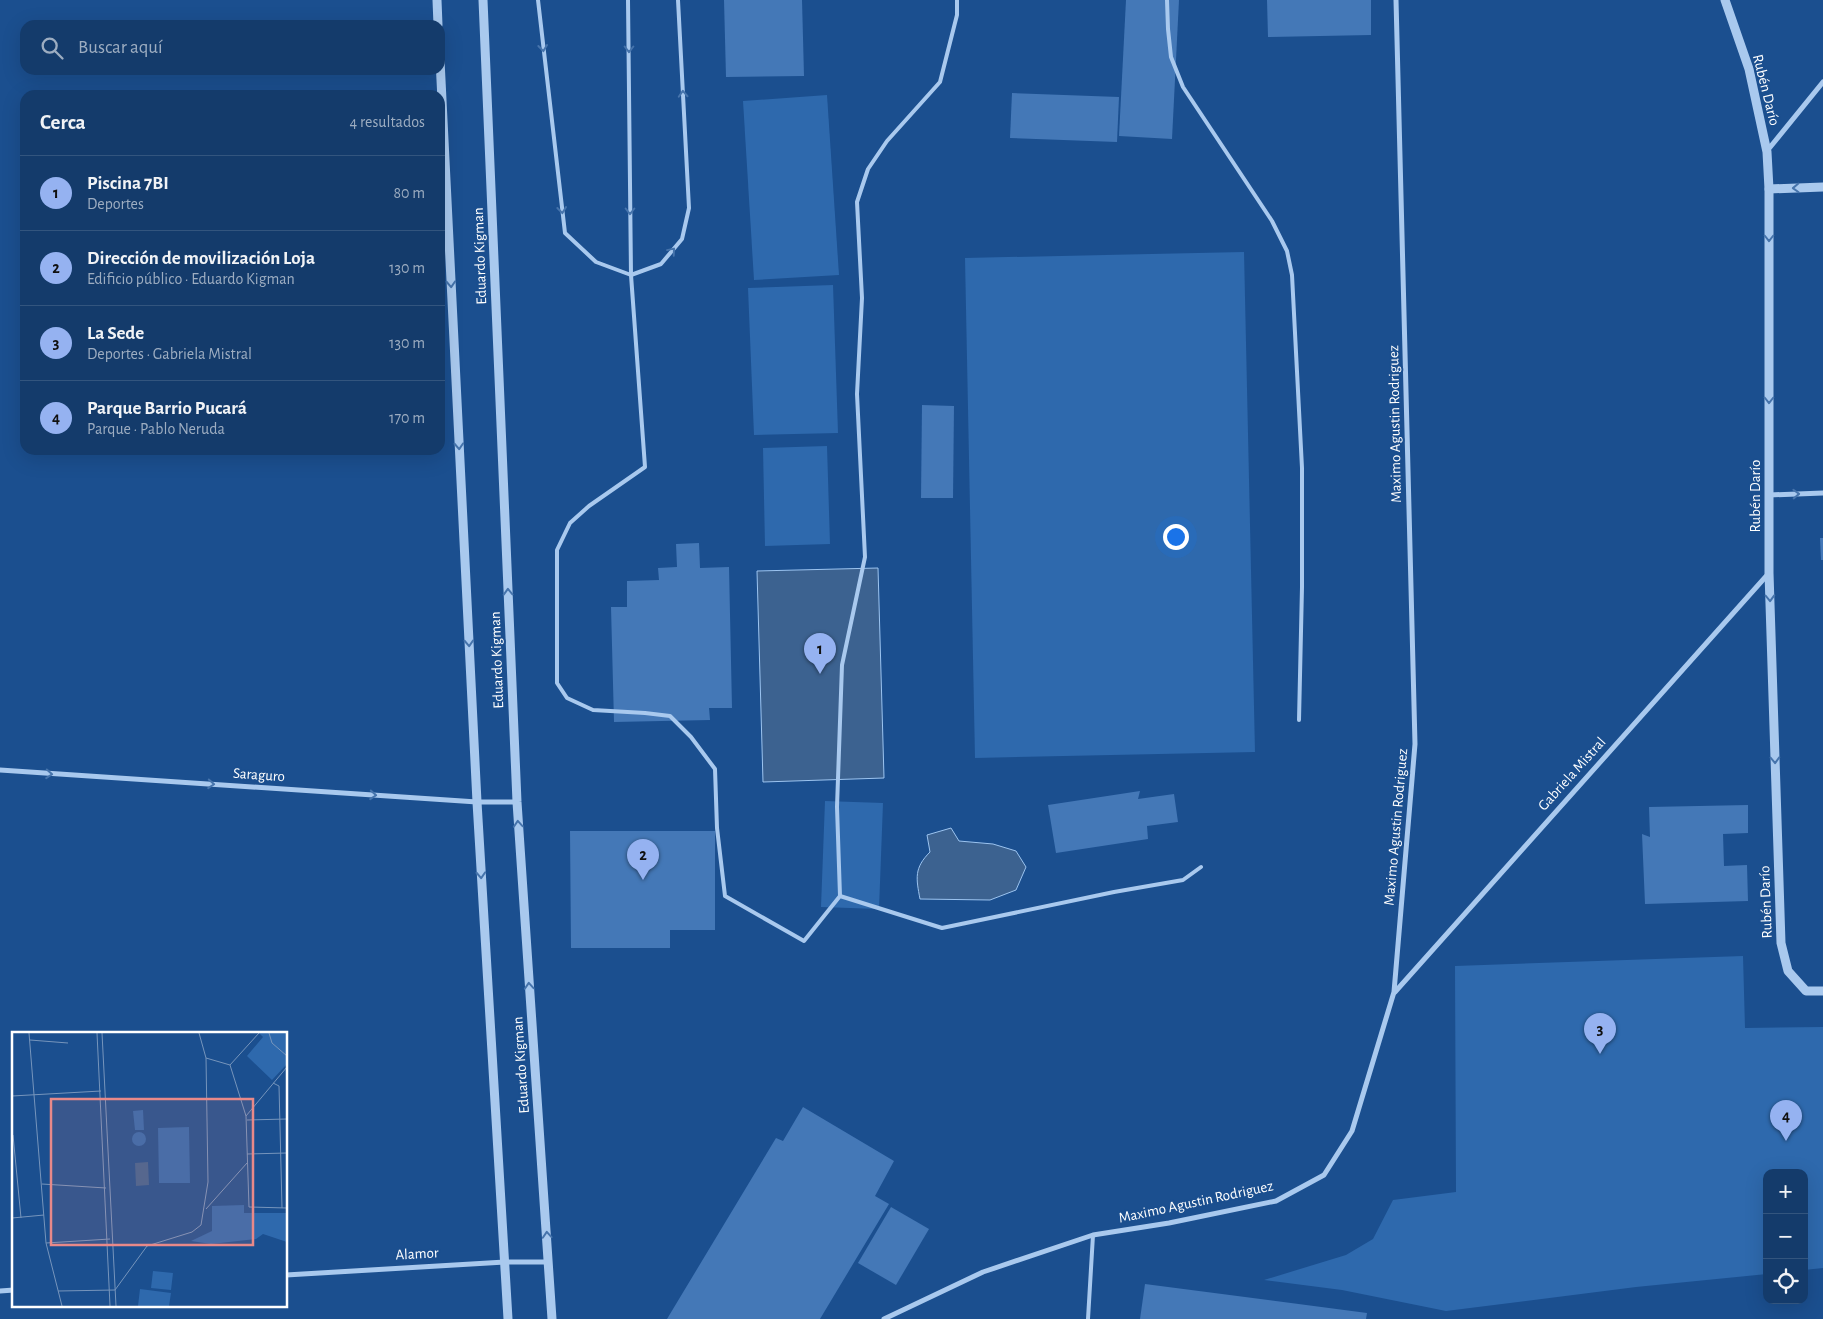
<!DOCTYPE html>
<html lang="es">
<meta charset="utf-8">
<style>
:root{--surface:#143b6b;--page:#214673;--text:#f1f3f6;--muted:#9dadc1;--line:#33557e;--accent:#95b2f1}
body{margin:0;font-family:"Alegreya Sans",sans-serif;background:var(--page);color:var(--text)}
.controls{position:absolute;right:15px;bottom:15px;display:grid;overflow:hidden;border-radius:10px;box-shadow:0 5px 20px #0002}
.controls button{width:45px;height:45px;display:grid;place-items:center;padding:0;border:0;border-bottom:1px solid var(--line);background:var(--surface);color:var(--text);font:25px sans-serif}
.you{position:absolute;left:1175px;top:536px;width:18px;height:18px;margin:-12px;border:4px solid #fff;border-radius:50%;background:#1a73e8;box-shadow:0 0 0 8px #1a73e833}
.badge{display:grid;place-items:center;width:32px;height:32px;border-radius:50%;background:var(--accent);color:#111;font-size:16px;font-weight:700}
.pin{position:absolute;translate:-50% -41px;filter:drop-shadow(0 1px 2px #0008)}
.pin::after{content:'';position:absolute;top:26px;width:18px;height:15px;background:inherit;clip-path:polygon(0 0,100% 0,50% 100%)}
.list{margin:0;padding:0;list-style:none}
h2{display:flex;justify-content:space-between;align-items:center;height:65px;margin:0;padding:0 20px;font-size:21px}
h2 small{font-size:16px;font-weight:400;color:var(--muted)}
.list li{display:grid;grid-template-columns:32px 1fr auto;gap:15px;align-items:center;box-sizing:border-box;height:75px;padding:0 20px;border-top:1px solid var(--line)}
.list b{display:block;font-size:19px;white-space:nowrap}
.list p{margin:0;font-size:16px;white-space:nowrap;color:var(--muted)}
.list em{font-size:16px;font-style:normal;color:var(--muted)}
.icon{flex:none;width:28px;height:28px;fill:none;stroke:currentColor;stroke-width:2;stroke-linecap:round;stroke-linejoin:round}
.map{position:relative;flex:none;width:1823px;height:1319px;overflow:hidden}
.search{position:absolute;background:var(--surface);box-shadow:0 5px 20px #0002;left:20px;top:20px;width:425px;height:55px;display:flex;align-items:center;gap:12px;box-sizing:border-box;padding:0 18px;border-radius:15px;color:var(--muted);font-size:19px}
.panel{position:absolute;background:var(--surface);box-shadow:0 5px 20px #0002;left:20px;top:90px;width:425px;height:365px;border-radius:15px}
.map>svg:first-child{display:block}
.green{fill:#2e69ad}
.water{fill:#3c6290;stroke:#9cc4f0}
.building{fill:#4478b7}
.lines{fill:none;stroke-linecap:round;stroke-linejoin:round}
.service{stroke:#a9c9ee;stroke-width:4}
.minor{stroke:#a9c9ee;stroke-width:5}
.tertiary{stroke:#a9c9ee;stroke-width:9}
.oneway{stroke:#4674ac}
.labels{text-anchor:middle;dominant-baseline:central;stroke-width:4;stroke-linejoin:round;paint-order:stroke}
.street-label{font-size:15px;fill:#fff;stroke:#1b4f8f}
.inset-road{fill:none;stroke:#7695bc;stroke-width:1}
.view{fill:#e88989;fill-opacity:0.15;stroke:#e88989;stroke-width:2.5}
.inset-edge{fill:none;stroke:#fff;stroke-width:2.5}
</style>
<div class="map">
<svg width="1823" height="1319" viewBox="0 0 1823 1319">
<rect width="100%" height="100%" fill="#1b4f8f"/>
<!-- green -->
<g class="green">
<polygon points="827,95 839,275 754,280 743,101"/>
<polygon points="1244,252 1255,752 975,758 965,258"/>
<polygon points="833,285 838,433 754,435 748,288"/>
<polygon points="827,446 830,544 765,546 763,448"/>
<polygon points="825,801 883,803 879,909 821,907"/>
<polygon points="1743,956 1745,1028 1823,1027 1823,1268 1804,1270 1804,1173 1767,1173 1767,1274 1636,1287 1446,1311 1342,1290 1264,1280 1346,1255 1373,1239 1393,1200 1456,1192 1455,966"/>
</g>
<!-- water -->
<g class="water">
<polygon points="878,568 884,778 763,782 757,571"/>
<path d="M 951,828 L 959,841 L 993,844 L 1016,851 L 1026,867 L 1016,890 L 990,900 L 920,899 C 916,878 914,868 930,852 L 927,835 Z"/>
</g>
<!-- building -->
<g class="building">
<polygon points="724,0 802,0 804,76 726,77"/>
<polygon points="1126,0 1179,0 1172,139 1119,136"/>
<polygon points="1267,0 1371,0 1371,35 1268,37"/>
<polygon points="1012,93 1119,97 1117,142 1010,138"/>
<polygon points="922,405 954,406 953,498 921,498"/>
<polygon points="1820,538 1823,538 1823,560 1821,560"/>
<polygon points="699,543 700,568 729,567 732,708 709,708 710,720 614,722 611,607 627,607 627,581 659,580 658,568 677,567 676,544"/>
<polygon points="1140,791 1138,799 1174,794 1178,822 1147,826 1148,839 1056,853 1048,805"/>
<polygon points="1748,805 1748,833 1723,834 1724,866 1747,865 1748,901 1645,904 1642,834 1650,837 1649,807"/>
<polygon points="570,831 715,831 715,930 670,930 670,948 571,948"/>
<polygon points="803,1107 894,1161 875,1196 889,1204 820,1319 667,1319 776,1138 783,1141"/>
<polygon points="891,1207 929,1229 896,1285 858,1263"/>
<polygon points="1145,1284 1367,1313 1366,1319 1140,1319"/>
</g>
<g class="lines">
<!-- service -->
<g class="service">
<polyline points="538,0 565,233 596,262 631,275 661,264 682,239 689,208 678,0"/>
<polyline points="628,0 631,275 645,467 589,506 570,523 557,550 557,683 567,698 593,710 645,713 670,716 691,737 715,769 717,828 725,896 804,941 840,896 942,928 1114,892 1183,880 1201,867"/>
<polyline points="1167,0 1168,29 1171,57 1183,87 1272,221 1287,251 1292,275 1302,468 1302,587 1299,720"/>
<polyline points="840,896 837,807 842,665 865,557 857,394 862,298 857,202 868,169 887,141 940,82 957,15 957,0"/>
<polyline points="1088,1319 1093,1235"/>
</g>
<!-- minor -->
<g class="minor">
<polyline points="1767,151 1823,82"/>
<polyline points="1769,495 1823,493"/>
<polyline points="0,770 477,802 517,802"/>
<polyline points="1395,992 1769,573"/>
<polyline points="286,1275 505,1262 548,1262"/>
<polyline points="0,1291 14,1290"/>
<polyline points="884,1319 983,1272 1093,1235 1169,1223 1276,1201 1324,1175 1352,1131 1394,992 1415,744 1396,0"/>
</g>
<!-- tertiary -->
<g class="tertiary">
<polyline points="437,0 438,25"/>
<polyline points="483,0 517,802 552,1319"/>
<polyline points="1725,0 1749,69 1767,152 1769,189 1769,573 1781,943 1788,971 1806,991 1823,991"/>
<polyline points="440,60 477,802 508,1319"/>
<polyline points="1769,189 1823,187"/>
</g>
</g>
<!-- one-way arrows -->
<defs><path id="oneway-chevron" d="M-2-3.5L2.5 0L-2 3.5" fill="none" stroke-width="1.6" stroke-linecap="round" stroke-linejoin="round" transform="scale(1.25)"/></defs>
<g class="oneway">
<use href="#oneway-chevron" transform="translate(543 48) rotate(83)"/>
<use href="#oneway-chevron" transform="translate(629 49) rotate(90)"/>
<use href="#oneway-chevron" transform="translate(683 94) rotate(-93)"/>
<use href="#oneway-chevron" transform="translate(1796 188) rotate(178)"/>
<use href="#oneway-chevron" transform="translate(562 210) rotate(83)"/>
<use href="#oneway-chevron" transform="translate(630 211) rotate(90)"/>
<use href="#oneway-chevron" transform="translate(1769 238) rotate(90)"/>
<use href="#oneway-chevron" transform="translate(672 251) rotate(-50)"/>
<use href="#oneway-chevron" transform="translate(451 284) rotate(87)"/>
<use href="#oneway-chevron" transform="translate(1769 400) rotate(90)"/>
<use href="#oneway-chevron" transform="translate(459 446) rotate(87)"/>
<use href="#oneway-chevron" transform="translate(1796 494) rotate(-2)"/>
<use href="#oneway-chevron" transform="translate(508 592) rotate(-92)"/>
<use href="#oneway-chevron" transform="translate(1770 598) rotate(88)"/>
<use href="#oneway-chevron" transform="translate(469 643) rotate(87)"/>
<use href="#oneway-chevron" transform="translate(1775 760) rotate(88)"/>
<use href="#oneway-chevron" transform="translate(49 774) rotate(4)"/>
<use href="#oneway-chevron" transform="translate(211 784) rotate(4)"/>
<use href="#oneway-chevron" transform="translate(373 795) rotate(4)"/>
<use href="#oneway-chevron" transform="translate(518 824) rotate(-94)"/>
<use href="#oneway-chevron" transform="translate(481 875) rotate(87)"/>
<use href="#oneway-chevron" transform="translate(529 986) rotate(-94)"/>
<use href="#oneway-chevron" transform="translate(547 1235) rotate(-94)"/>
</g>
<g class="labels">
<!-- street labels -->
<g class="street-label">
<text transform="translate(1766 90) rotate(76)">Rubén Darío</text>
<text transform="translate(480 256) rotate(-92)">Eduardo Kigman</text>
<text transform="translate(1395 424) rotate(-91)">Maximo Agustin Rodriguez</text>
<text transform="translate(1755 496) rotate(-90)">Rubén Darío</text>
<text transform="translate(497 660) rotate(-92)">Eduardo Kigman</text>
<text transform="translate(1572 774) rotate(-48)">Gabriela Mistral</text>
<text transform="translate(259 775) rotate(4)">Saraguro</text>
<text transform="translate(1396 827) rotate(-85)">Maximo Agustin Rodriguez</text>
<text transform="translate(1766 902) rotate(-92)">Rubén Darío</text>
<text transform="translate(521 1065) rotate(-94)">Eduardo Kigman</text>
<text transform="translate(1196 1202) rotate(-12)">Maximo Agustin Rodriguez</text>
<text transform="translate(417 1254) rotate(-3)">Alamor</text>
</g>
</g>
<!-- overview -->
<g transform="translate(12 1032)">
<rect width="275" height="275" fill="#1b4f8f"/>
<path d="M 247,1 L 275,1 L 275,32 L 260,48 L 235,24 L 251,5 ZM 131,78 L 132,98 L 123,98 L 121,79 ZM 177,95 L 178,151 L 147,151 L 146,96 ZM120 107a7 7 0 1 1 14 0a7 7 0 1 1-14 0ZM 232,173 L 232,181 L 275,181 L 275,210 L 251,202 L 244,207 L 199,212 L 179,209 L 200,199 L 200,174 ZM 141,239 L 161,241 L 159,258 L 139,256 ZM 128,257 L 159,261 L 157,274 L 126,274 Z" fill="#2e69ad"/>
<path d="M 136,130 L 137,153 L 124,154 L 123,131 Z" fill="#3c6290"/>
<path class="inset-road" d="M 17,1 L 34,211 L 50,274M 85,1 L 98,274M 90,1 L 104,274M 257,1 L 260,11 L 275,24M 18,8 L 56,11M 194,26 L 218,33M 218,33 L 234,84 L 237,175 L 275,176M 218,33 L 247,1M 261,51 L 267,54 L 270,176M 0,64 L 89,59M 234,84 L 275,35M 235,88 L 275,87M 1,103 L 9,186M 235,122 L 275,121M 30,152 L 94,156M 194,177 L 235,131M 0,186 L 32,183M 34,211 L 98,207M 46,259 L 103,258 L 135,214 L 180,200 L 189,193 L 196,150 L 194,26 L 187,1"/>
<path class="view" d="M 39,67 L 241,67 L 241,213 L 39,213 Z"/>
<rect width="275" height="275" class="inset-edge"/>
</g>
</svg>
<div class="controls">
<button>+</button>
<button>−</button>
<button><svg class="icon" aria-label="locate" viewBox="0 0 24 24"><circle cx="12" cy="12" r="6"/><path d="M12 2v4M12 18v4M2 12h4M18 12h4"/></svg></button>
</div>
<div class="you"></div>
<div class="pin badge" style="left:820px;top:674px">1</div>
<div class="pin badge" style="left:643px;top:880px">2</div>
<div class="pin badge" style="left:1600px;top:1054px">3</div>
<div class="pin badge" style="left:1786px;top:1141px">4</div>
<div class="search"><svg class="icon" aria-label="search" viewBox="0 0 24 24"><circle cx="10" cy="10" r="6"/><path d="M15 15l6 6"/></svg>Buscar aquí</div>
<section class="panel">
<h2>Cerca<small>4 resultados</small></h2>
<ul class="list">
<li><span class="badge">1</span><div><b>Piscina 7BI</b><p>Deportes</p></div><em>80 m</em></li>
<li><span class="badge">2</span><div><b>Dirección de movilización Loja</b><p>Edificio público · Eduardo Kigman</p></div><em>130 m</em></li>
<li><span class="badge">3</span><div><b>La Sede</b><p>Deportes · Gabriela Mistral</p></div><em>130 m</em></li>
<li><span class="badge">4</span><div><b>Parque Barrio Pucará</b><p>Parque · Pablo Neruda</p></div><em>170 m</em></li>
</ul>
</section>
</div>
